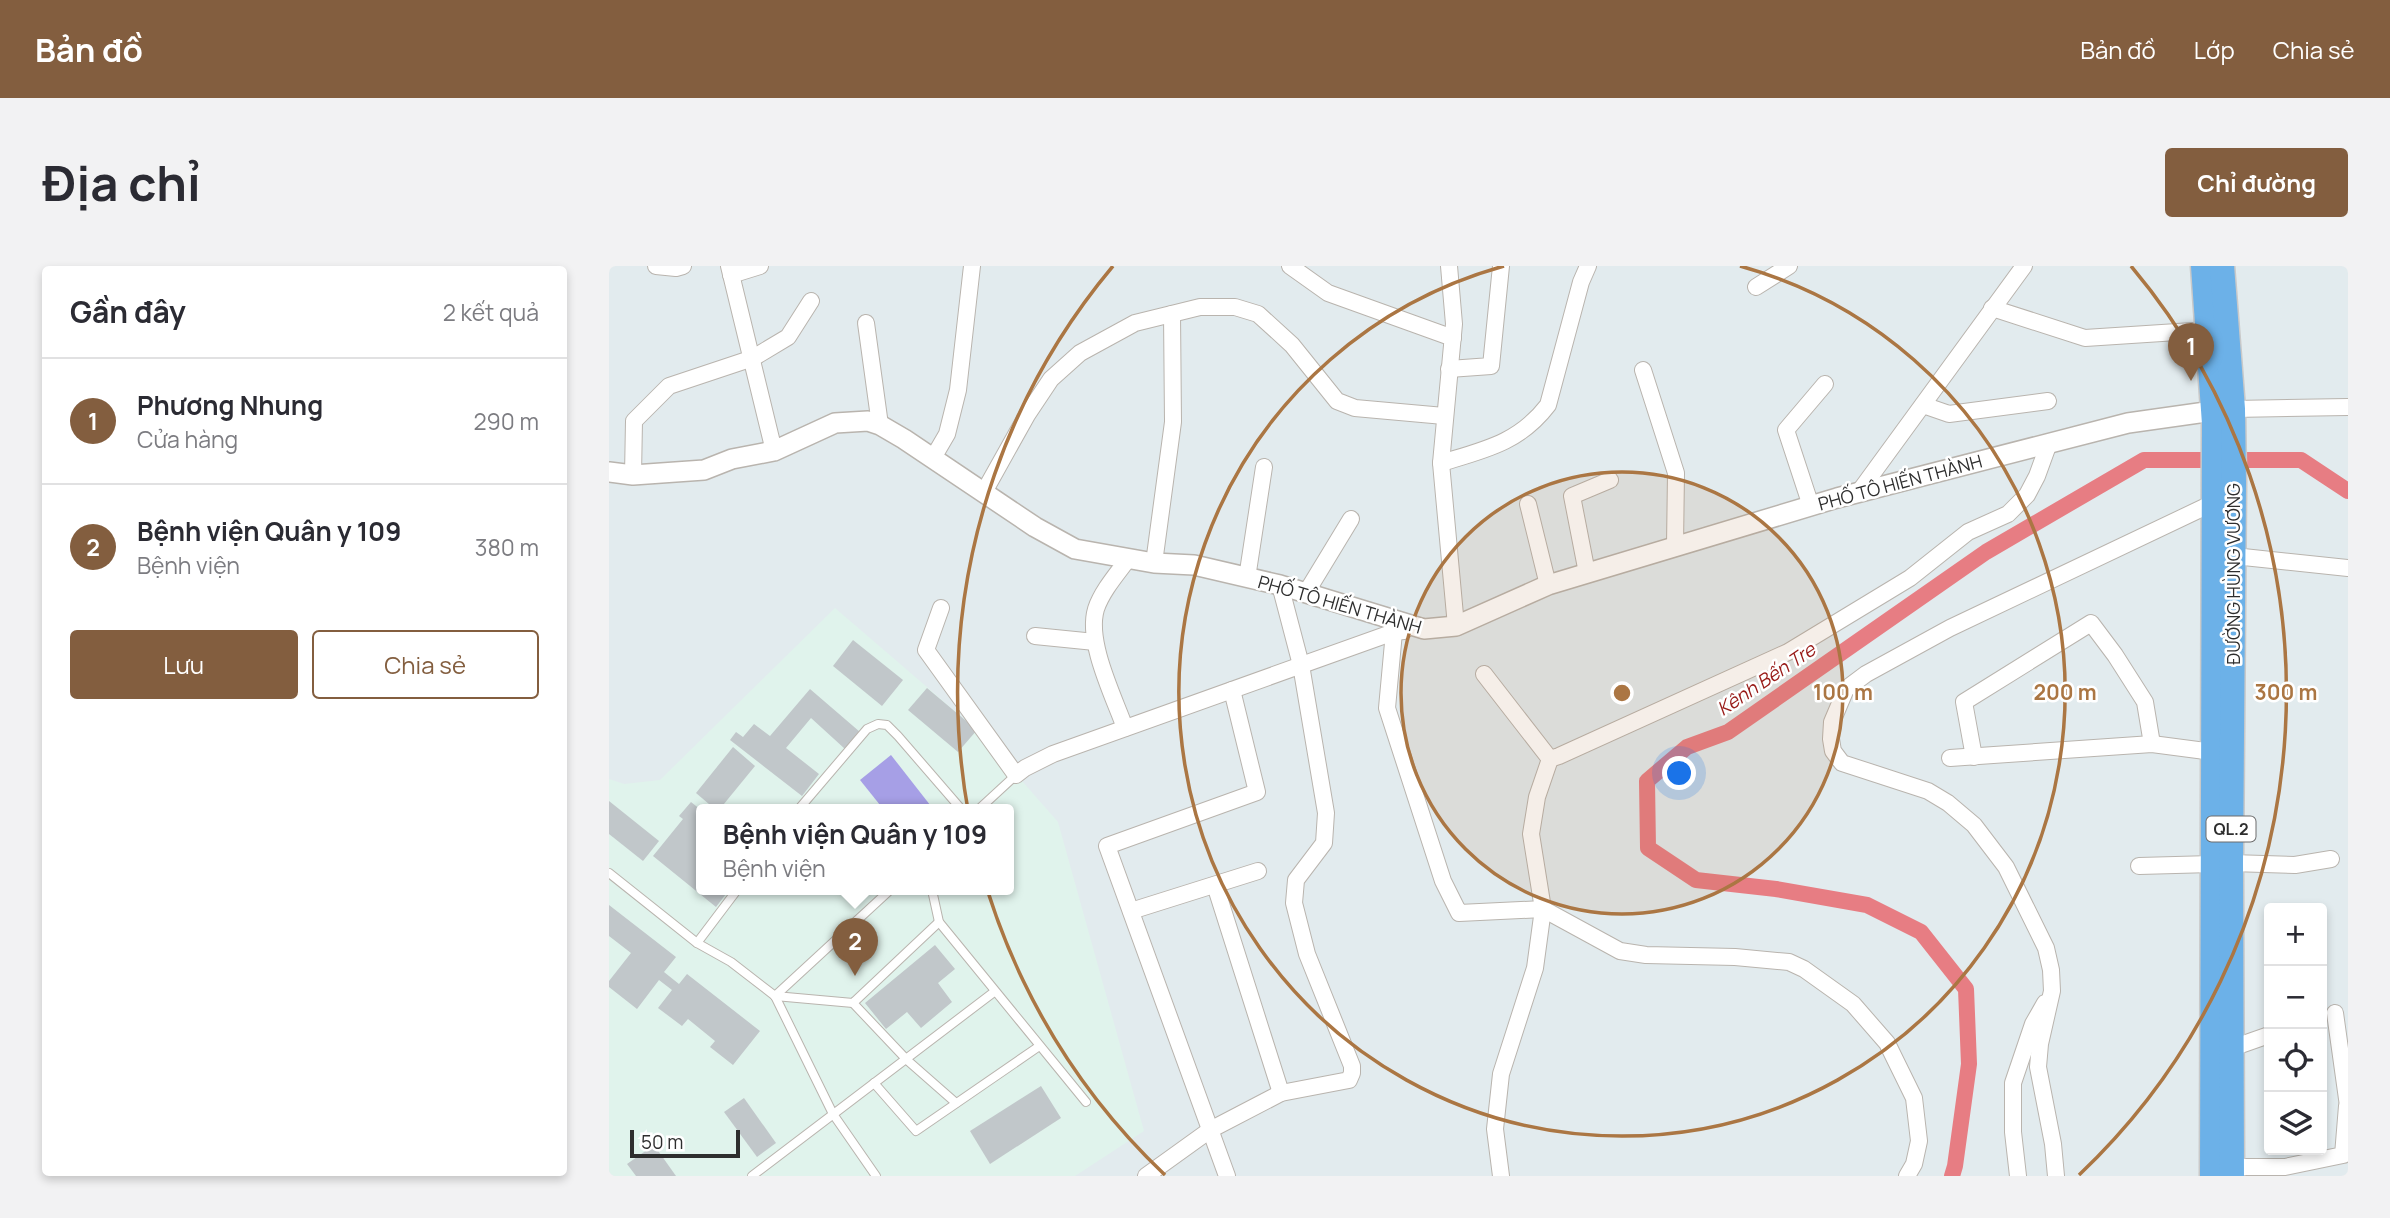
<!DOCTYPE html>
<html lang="vi">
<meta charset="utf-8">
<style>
:root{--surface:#fff;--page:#f2f2f3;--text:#2b2b33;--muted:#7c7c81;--line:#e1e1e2;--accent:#835e3f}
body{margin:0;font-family:Manrope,sans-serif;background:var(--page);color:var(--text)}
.controls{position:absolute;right:21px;bottom:21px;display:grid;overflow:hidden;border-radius:7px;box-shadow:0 4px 10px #0003}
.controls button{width:63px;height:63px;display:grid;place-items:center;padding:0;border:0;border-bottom:2px solid var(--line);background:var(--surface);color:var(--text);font:35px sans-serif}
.scale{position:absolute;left:21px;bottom:18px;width:110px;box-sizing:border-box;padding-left:7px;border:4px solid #2e2e2e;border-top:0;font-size:19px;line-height:24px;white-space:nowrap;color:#2e2e2e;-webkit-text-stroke:5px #fff;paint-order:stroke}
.you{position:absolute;left:1071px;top:508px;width:24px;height:24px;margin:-18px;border:5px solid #fff;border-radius:50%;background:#1a73e8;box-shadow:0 0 0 10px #1a73e833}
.badge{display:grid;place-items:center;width:46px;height:46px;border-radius:50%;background:var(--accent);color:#fff;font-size:23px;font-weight:700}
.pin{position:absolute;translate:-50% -58px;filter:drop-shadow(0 2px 4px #0008)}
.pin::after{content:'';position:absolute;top:37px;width:24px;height:21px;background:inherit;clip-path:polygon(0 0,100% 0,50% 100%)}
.popup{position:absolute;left:87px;top:538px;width:318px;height:91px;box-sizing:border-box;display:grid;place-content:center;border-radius:7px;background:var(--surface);filter:drop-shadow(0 2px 5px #0005);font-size:23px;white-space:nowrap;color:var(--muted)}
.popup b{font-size:26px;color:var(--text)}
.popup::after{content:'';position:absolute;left:50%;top:100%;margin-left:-14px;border:14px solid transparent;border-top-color:var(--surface)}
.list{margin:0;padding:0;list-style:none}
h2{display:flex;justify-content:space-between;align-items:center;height:91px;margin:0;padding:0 28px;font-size:30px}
h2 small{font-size:23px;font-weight:400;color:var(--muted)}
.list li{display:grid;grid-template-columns:46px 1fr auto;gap:21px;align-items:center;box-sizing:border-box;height:126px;padding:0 28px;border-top:2px solid var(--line)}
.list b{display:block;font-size:26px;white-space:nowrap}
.list p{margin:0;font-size:23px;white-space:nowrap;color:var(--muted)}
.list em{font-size:23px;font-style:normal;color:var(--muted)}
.actions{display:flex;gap:14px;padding:21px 28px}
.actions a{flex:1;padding:16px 0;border:2px solid var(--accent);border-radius:7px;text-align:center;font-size:24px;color:var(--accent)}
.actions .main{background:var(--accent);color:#fff}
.icon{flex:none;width:38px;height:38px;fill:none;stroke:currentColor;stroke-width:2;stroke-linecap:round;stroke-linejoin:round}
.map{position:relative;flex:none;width:1739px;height:910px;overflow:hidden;border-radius:7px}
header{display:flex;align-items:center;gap:42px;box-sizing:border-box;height:98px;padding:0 35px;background:var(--accent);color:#fff}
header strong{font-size:33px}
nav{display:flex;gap:38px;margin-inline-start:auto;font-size:24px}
.intro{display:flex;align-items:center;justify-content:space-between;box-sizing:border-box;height:168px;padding:0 42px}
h1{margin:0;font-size:49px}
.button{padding:18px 32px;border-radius:7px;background:var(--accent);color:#fff;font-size:24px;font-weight:700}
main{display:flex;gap:42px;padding:0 42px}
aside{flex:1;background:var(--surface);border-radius:7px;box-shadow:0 4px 10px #0003}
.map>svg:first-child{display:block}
.medical{fill:#e0f3ec;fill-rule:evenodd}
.pitch{fill:#a69fe6}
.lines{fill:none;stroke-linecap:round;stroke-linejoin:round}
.canal{stroke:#e77d83;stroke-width:16}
.building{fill:#c1c7ca}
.service-casing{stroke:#b9b4ae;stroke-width:10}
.minor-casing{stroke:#b9b4ae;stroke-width:18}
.tertiary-casing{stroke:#b9b4ae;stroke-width:22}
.primary-casing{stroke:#c9c9c9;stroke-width:27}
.service{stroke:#fff;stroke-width:8}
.minor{stroke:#fff;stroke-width:16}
.tertiary{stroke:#fff;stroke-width:19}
.primary{stroke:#6cb1e8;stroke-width:24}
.ring{fill:none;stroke:#ab7643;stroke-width:3.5}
.labels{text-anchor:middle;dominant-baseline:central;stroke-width:5;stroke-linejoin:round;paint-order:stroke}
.shield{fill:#fff;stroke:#6d6d6d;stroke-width:2}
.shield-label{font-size:16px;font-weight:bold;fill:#2e2e2e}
.street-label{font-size:18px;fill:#2e2e2e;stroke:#fff}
.water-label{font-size:19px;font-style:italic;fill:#981a17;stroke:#fff}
.centre{fill:#ab7643;stroke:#fff;stroke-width:3.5}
.ring-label{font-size:21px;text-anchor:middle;font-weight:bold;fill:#ab7643;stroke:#fff;stroke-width:5;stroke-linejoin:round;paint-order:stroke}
</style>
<header>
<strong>Bản đồ</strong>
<nav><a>Bản đồ</a><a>Lớp</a><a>Chia sẻ</a></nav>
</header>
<div class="intro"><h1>Địa chỉ</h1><a class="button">Chỉ đường</a></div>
<main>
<aside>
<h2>Gần đây<small>2 kết quả</small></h2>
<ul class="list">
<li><span class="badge">1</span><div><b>Phương Nhung</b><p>Cửa hàng</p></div><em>290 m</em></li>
<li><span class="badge">2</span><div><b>Bệnh viện Quân y 109</b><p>Bệnh viện</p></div><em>380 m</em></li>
</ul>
<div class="actions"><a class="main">Lưu</a><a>Chia sẻ</a></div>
</aside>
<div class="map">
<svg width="1739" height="910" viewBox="0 0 1739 910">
<rect width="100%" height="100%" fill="#e2ebee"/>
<!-- medical -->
<path class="medical" d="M 226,342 L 368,464 L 449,556 L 535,865 L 466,910 L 0,910 L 0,513 L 15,518 L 51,514 ZM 92,544 L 400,544 L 400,624 L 92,624 Z"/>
<!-- pitch -->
<polygon class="pitch" points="282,489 325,544 275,544 251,514"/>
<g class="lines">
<!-- canal -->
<polyline class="canal" points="1343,910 1346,900 1360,798 1357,723 1312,666 1258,639 1167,623 1087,614 1039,582 1038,515 1078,481 1119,466 1377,286 1535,194 1692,194 1739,225"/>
</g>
<!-- building -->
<g class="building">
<polygon points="244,374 294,414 273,440 224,400"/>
<polygon points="318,422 368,464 349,486 299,444"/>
<polygon points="201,423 251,466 236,483 202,452 177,482 210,508 193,530 121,474 127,466 134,471 145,458 161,470"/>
<polygon points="124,481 146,500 110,544 107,544 87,527"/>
<polygon points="0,535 50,575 34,595 0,568"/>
<polygon points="82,536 92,544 92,624 120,624 107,641 44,590 74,553 70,550"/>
<polygon points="0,639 67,691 55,706 70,718 78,708 151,765 124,799 101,781 106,775 79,753 73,760 49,742 63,724 50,714 28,743 0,721 0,715 22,687 0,670"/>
<polygon points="326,679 346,703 329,717 343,736 312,762 298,746 277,763 256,737"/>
<polygon points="432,820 452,852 381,898 361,865"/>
<polygon points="135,832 167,877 148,891 115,846"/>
<polygon points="45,879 67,910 27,910 18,898"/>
</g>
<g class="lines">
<!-- service casing -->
<g class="service-casing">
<g id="service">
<polyline points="189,544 258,463 269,458 278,459 289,470 353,544"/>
<polyline points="369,544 407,509"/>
<polyline points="0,607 88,677 122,696 166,730 281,624"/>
<polyline points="323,624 330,656 477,836"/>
<polyline points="88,677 128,624"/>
<polyline points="166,730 224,848 267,910"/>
<polyline points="166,730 244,737 330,656"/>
<polyline points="244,737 298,794 347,837"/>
<polyline points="265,817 307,865 429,781"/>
<polyline points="143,910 385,726"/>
</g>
</g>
<!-- minor casing -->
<g class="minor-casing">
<g id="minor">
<polyline points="47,0 67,2 74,0"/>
<polyline points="120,0 165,185"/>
<polyline points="681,0 719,27 844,72"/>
<polyline points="840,0 845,58 832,197 847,360"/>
<polyline points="122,9 151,0"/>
<polyline points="1147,21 1180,0"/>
<polyline points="1383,42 1476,72 1599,64"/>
<polyline points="257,57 271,159"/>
<polyline points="840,103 882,100 892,0"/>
<polyline points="1034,104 1067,207 1066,280"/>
<polyline points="1314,139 1340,148 1439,135"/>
<polyline points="1624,143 1739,141"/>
<polyline points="324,192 338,168 349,124 363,0"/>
<path d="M 832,197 C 875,184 910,177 939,139 L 972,16 L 979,0"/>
<polyline points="24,209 25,155 60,120 144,92 179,71 202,35"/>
<polyline points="375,226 418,149 442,113 471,87 526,57 591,41 626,41 649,48 683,79 728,135 746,142 835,150"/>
<polyline points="1250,226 1415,0"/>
<polyline points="919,238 939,319"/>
<polyline points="1202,240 1177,164 1216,118"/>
<polyline points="1625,290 1739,302"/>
<polyline points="545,297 564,156 563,48"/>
<polyline points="978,307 963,230 1001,214"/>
<polyline points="638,312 655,201"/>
<polyline points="697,327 742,253"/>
<polyline points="332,342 317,384 407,509 416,502 444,488 785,366 795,365"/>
<polyline points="785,366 778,442 834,615 850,647 934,643 1011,685 1037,689 1126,691 1180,696 1195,703 1244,738 1278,777 1305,832 1310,875 1305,898 1298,910"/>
<polyline points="426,370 486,376"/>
<polyline points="875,408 941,493 950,490 1179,386 1301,312 1359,266 1399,248 1418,229 1428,210 1440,177"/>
<path d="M 516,462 C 505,431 477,376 487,343 C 493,325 508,308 519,293"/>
<polyline points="1365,491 1355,436 1482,357 1506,389 1536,436 1543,478"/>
<polyline points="1341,492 1543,478 1604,486"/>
<polyline points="1622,597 1686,599 1722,593"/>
<polyline points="1530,600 1603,598"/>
<polyline points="606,619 672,827"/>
<polyline points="522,645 649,605"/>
<polyline points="1726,747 1739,840"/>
<polyline points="1623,782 1660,769"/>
<polyline points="1623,901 1676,901 1734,889 1738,840"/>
<polyline points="537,910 601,864 672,827 740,814 743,807 743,800 698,688 685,637 687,614 715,577 717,547 692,399 671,319"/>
<polyline points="618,910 498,580 648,526 623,424"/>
<polyline points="892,910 886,863 892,808 926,702 934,643 922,568 928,531 941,493"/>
<polyline points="1409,910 1404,866 1404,817 1424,758 1436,737"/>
<polyline points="1447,910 1444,878 1429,801 1431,778 1443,725 1442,704 1437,682 1397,601 1365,559 1339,537 1319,525 1233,497 1224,485 1222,473 1223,456 1237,423 1257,408 1341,362 1604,237"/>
</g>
</g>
<!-- tertiary casing -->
<g class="tertiary-casing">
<polyline id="tertiary" points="0,206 24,209 95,204 123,193 165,185 226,157 259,155 271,159 295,173 426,261 466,283 545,297 585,299 671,319 815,363 847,360 939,319 1228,232 1519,157 1604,145"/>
</g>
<!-- primary casing -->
<g class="primary-casing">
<g id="primary">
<polyline points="1594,0 1605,158 1603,910"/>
<polyline points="1613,0 1624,143 1625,217 1622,597 1623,910"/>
</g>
</g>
<!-- service -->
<use href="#service" class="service"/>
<!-- minor -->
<use href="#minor" class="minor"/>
<!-- tertiary -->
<use href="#tertiary" class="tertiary"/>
<!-- primary -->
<use href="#primary" class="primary"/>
</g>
<!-- distance rings -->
<circle cx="1013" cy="427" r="221" fill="#ab7643" fill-opacity=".12"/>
<g class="ring">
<circle cx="1013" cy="427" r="221"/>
<path d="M1131 0A443 443 0 1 1 895 0"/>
<path d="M556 909A664 664 0 0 1 504 0M1522 0A664 664 0 0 1 1470 909"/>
</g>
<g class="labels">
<!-- shield labels -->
<rect class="shield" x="1597.5" y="550.5" width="49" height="25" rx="5"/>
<g class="shield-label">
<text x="1622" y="563">QL.2</text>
</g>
<!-- street labels -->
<g class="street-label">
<text transform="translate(1291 216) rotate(-15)">PHỐ TÔ HIẾN THÀNH</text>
<text transform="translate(1624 308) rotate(-90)">ĐƯỜNG HÙNG VƯƠNG</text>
<text transform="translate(731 338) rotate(16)">PHỐ TÔ HIẾN THÀNH</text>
</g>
<!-- water labels -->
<g class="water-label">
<text transform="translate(1157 413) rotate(-34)">Kênh Bến Tre</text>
</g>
</g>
<circle cx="1013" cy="427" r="10" class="centre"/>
<g class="ring-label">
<text x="1234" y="434">100 m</text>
<text x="1456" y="434">200 m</text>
<text x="1677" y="434">300 m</text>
</g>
</svg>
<div class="controls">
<button>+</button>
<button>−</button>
<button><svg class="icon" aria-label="locate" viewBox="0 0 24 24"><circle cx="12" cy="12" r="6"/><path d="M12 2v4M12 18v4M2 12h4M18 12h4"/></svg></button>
<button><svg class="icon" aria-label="layers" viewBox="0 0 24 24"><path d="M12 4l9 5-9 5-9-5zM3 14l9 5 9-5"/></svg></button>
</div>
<div class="scale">50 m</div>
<div class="you"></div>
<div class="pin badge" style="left:1582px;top:115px">1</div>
<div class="pin badge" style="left:246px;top:710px">2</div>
<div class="popup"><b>Bệnh viện Quân y 109</b>Bệnh viện</div>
</div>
</main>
